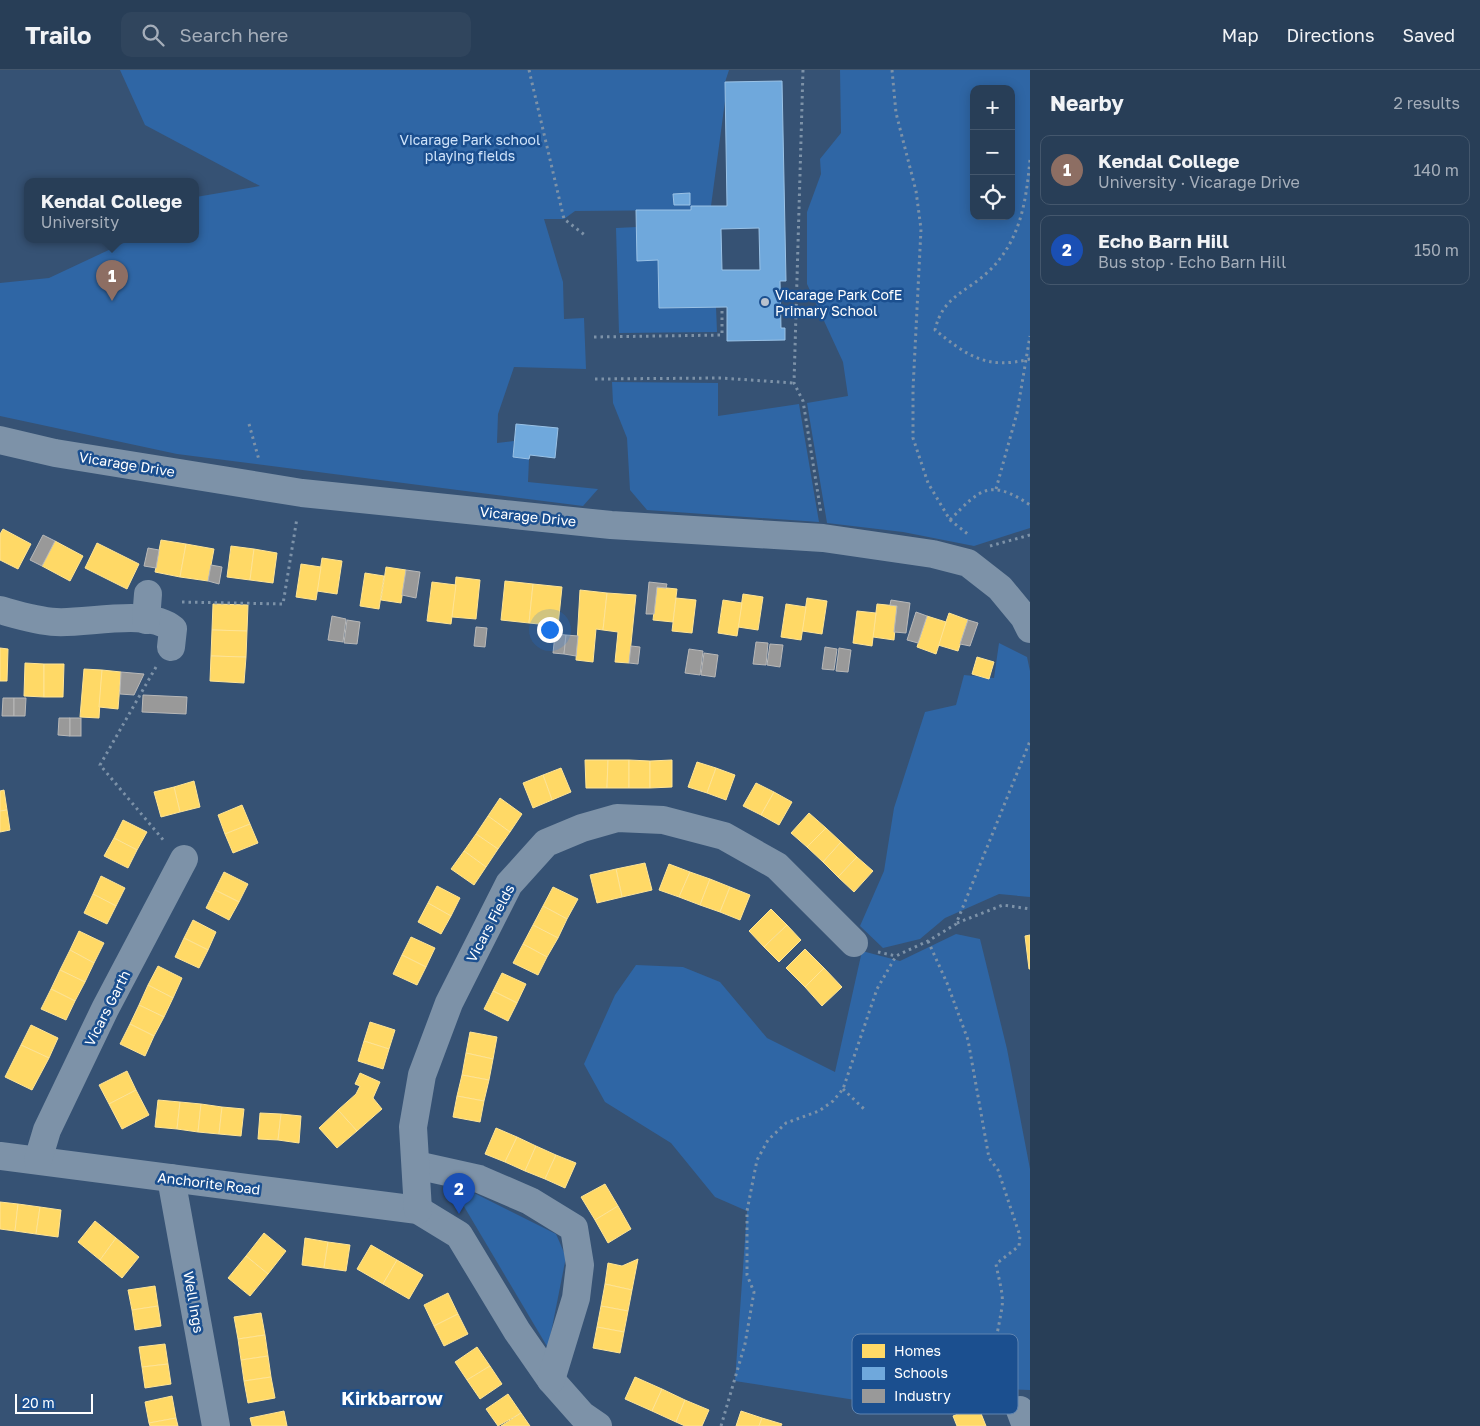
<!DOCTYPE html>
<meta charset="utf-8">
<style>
:root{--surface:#283e57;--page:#30455d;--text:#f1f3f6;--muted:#a5aeba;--line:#44576d;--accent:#bca0f2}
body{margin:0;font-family:"Golos Text",sans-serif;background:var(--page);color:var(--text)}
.controls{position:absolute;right:15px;top:15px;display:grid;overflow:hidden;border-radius:10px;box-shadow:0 2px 12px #0003}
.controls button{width:45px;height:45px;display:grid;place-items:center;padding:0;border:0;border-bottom:1px solid var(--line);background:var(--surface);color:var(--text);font:25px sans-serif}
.scale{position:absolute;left:15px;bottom:12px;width:78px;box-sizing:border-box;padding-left:5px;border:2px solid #fff;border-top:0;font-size:14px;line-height:18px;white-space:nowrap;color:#fff;-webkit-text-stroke:4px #1b4f8f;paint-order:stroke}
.you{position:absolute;left:549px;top:559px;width:18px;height:18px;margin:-12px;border:4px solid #fff;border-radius:50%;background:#1a73e8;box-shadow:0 0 0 8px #1a73e833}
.badge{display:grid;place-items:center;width:32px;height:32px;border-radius:50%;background:var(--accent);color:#fff;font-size:16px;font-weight:700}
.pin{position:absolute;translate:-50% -41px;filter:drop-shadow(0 1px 2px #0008)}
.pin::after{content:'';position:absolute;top:26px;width:18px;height:15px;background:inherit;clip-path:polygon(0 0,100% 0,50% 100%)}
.popup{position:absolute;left:24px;top:108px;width:175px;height:65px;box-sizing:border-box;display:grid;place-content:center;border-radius:10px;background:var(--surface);filter:drop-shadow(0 1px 4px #0005);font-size:16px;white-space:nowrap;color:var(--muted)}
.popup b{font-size:19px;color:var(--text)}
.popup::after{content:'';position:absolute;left:50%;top:100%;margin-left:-10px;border:10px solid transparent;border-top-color:var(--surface)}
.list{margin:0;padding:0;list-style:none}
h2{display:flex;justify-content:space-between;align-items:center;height:65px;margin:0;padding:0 20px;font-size:21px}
h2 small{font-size:16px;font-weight:400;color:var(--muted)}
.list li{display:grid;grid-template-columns:32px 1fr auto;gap:15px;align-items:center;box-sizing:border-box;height:70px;margin:0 10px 10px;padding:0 10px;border:1px solid var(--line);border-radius:10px}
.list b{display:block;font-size:19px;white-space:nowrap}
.list p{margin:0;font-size:16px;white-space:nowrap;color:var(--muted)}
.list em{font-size:16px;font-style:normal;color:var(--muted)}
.icon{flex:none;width:28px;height:28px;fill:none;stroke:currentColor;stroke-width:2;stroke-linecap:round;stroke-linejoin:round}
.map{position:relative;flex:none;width:1030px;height:1356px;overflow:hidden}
header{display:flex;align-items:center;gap:30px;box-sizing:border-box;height:70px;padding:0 25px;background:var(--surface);border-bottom:1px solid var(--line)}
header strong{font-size:24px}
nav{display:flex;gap:28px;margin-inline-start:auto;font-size:18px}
.search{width:350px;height:45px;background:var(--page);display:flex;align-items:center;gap:12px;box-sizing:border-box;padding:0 18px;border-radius:10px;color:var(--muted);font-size:19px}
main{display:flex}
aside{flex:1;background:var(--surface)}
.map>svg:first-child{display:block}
.green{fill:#2f66a5;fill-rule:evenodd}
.homes{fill:#ffd966;stroke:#ffe494}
.schools{fill:#6fa8dc;stroke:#9ac2e6;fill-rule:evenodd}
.industry{fill:#999;stroke:#b8b8b8}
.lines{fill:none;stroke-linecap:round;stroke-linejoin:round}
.path{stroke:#7d92a8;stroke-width:3;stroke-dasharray:2.5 4;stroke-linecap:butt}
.minor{stroke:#7d92a8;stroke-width:28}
.poi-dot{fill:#b9c2ce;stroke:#1b4f8f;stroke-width:2}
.labels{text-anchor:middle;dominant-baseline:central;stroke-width:5;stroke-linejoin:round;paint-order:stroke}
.park-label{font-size:14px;fill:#cfe3fa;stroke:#1b4f8f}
.poi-label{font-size:14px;fill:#fff;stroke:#1b4f8f;text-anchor:start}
.street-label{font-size:14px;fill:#fff;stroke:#1b4f8f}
.district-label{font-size:19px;font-weight:bold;fill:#fff;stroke:#1b4f8f}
.key{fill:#1b4f8f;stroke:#5f84b1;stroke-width:1}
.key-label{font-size:14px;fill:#fff}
</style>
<header>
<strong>Trailo</strong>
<div class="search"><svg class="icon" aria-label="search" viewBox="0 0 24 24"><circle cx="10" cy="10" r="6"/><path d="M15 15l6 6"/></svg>Search here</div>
<nav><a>Map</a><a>Directions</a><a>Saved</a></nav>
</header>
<main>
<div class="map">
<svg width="1030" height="1356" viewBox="0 0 1030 1356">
<rect width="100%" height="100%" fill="#365274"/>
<!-- green -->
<g class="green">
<polygon points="120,0 729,0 725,12 725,31 711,136 691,136 691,140 575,141 564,149 544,149 563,212 564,249 584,248 586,299 514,297 498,344 497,373 514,371 513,387 529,389 528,412 598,419 583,436 177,384 0,346 0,213 49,208 130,170 196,170 196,127 260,116 145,55"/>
<path d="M 840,0 L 1030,0 L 1030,458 L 974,476 L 903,462 L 827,453 L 807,333 L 848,326 L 843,292 L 807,214 L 807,142 L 821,104 L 820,89 L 841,63 ZM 974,19 L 1011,19 L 1011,146 L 974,146 Z"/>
<polygon points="637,157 637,190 658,190 659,238 716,237 717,262 619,263 616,158"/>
<polygon points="612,312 718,313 718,346 799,334 819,452 647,440 630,420 627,368 613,333"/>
<polygon points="999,573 1027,587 1030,601 1030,827 999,824 945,848 920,869 883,878 860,856 884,801 894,738 925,642 956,635 964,605 994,608"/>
<polygon points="956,864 980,869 1007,979 1030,1099 1030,1320 999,1319 931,1324 912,1339 735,1311 747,1141 715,1127 671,1073 605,1032 584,994 615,925 636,895 683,897 720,912 767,968 835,1002 862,881 900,891"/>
<polygon points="474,1123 556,1164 566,1187 548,1278 462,1133"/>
</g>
<!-- homes -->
<g class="homes">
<polygon points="3,459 31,474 18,499 0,490 0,464"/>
<polygon points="161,470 186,474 180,507 155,502"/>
<polygon points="55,471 83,486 70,511 42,496"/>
<polygon points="97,473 139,494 127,519 85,498"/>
<polygon points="186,474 214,479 208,511 180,507"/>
<polygon points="231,476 254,479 250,510 227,507"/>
<polygon points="254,479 277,483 273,513 250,510"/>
<polygon points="322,488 342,491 337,524 317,521"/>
<polygon points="301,494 321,497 316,530 296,527"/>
<polygon points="386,497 406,500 401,533 381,530"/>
<polygon points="365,503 384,506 379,539 360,536"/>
<polygon points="456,507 480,510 476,549 452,547"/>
<polygon points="505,511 533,514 529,553 501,550"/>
<polygon points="432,512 456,515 451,554 427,551"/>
<polygon points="533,514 562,517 558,556 529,553"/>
<polygon points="657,517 677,519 673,552 653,550"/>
<polygon points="580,520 607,523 603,560 596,559 593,592 576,590"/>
<polygon points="607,523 636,525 629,593 615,592 618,562 603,560"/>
<polygon points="743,524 763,527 758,560 738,557"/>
<polygon points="676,528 696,530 692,563 672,561"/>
<polygon points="807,528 827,531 822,564 802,561"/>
<polygon points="723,530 742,533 737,566 718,563"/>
<polygon points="213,534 248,535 247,561 212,560"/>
<polygon points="786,534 806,537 801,570 781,567"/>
<polygon points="877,534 897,536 894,570 873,567"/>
<polygon points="857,541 876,543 872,576 853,573"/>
<polygon points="949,543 968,550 958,581 938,575"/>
<polygon points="927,546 946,552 936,584 917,577"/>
<polygon points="212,560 247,561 246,587 211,586"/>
<polygon points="0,578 8,579 7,611 0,611"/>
<polygon points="211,586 246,587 244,613 210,611"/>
<polygon points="977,587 994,592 989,609 972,604"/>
<polygon points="25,593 44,594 44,627 24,626"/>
<polygon points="44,594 64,594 63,627 44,627"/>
<polygon points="84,599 102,600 99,648 80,647"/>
<polygon points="102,600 121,602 118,639 99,637"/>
<polygon points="585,690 608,690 607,718 586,718"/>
<polygon points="608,690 629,690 629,718 607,718"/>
<polygon points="629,690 650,691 650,718 629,718"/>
<polygon points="672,690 672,717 650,718 650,691"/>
<polygon points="697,692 716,698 707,723 688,717"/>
<polygon points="561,698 571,722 552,730 543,705"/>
<polygon points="716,698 735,705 726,730 707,723"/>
<polygon points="543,705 552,730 533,738 523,713"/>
<polygon points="194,711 200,737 180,742 174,717"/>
<polygon points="756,713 774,722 761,745 743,736"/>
<polygon points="174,717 180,742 161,747 154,722"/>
<polygon points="4,720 7,740 0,741 0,721"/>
<polygon points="774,722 792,732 779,755 761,745"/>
<polygon points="500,728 522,744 510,762 488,746"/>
<polygon points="242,735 250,754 225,764 218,745"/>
<polygon points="7,740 10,760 0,762 0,741"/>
<polygon points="809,743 826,758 807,777 791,763"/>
<polygon points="488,746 510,762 498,779 476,764"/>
<polygon points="123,750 147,762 137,780 114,768"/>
<polygon points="250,754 258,773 233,783 225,764"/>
<polygon points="826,758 841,772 823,792 807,777"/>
<polygon points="476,764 498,779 486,797 464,781"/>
<polygon points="114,768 137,780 128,798 104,786"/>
<polygon points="841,772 857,787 838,807 823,792"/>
<polygon points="464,781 486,797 474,815 451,799"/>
<polygon points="857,787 873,801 854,822 838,807"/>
<polygon points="645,793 652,820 622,827 616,799"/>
<polygon points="669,794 690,802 679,827 659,820"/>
<polygon points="616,799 622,827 597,833 590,805"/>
<polygon points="224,802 248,814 239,832 215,820"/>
<polygon points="690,802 710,809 700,835 679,827"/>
<polygon points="101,806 125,818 116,836 93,824"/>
<polygon points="710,809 730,817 720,842 700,835"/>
<polygon points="437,816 460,828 451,846 428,833"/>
<polygon points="553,817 578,829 567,849 543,836"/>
<polygon points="730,817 750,825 740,850 720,842"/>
<polygon points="215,820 239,832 229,850 206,838"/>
<polygon points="93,824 116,836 107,854 84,843"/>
<polygon points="428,833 451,846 441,864 418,852"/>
<polygon points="543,836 567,849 558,868 533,855"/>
<polygon points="771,839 787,855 764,877 749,861"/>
<polygon points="193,850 216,862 208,880 184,868"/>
<polygon points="533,855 558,868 547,887 523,874"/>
<polygon points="787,855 801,870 779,892 764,877"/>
<polygon points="79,861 104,873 94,893 70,880"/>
<polygon points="1030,865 1030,899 1029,899 1025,866"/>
<polygon points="411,867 435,878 426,897 402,885"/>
<polygon points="184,868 208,880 199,898 175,887"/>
<polygon points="523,874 547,887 538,905 513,893"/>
<polygon points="805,879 824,898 805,917 786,898"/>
<polygon points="70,880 94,893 85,912 60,900"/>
<polygon points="402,885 426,897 417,915 393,904"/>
<polygon points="158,896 182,908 173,928 148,915"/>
<polygon points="824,898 842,917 822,936 805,917"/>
<polygon points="60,900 85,912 75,931 51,919"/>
<polygon points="502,903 526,914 517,933 493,921"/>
<polygon points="148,915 173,928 164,947 139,935"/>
<polygon points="51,919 75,931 66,950 41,939"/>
<polygon points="493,921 517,933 508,951 484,939"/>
<polygon points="139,935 164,947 154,966 130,954"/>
<polygon points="370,952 395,960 389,979 364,971"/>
<polygon points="130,954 154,966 145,986 120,974"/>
<polygon points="31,955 58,968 49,988 21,975"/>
<polygon points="470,962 497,967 493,989 466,983"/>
<polygon points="364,971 389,979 383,999 358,991"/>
<polygon points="21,975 49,988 32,1020 5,1007"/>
<polygon points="466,983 493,989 489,1010 462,1005"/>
<polygon points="127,1001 136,1020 109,1034 99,1015"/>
<polygon points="360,1003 380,1012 373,1028 382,1039 357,1061 338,1040 356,1024 360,1016 355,1014"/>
<polygon points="462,1005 489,1010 484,1031 457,1026"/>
<polygon points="136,1020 149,1045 122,1059 109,1034"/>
<polygon points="457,1026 484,1031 480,1052 453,1047"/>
<polygon points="158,1030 180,1032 177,1059 155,1057"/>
<polygon points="180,1032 201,1034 198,1062 177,1059"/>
<polygon points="201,1034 222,1037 219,1064 198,1062"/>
<polygon points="222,1037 244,1039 241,1066 219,1064"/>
<polygon points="338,1040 357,1061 337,1078 319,1058"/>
<polygon points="260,1043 281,1044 278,1070 258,1069"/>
<polygon points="281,1044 301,1046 299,1073 278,1070"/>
<polygon points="496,1058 517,1067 505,1092 485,1084"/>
<polygon points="517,1067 536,1076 525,1101 505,1092"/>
<polygon points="536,1076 556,1085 545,1109 525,1101"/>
<polygon points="556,1085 576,1093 565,1118 545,1109"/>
<polygon points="605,1114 618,1136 595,1150 581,1127"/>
<polygon points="0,1132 18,1134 15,1161 0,1159"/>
<polygon points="18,1134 40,1137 36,1164 15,1161"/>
<polygon points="618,1136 631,1159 608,1173 595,1150"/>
<polygon points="40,1137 61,1140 58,1167 36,1164"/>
<polygon points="95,1151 116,1168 100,1190 78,1172"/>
<polygon points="264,1163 286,1181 268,1204 246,1186"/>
<polygon points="116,1168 139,1187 122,1208 100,1190"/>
<polygon points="305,1168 328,1172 324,1198 302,1195"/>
<polygon points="328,1172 350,1175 346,1201 324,1198"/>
<polygon points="371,1175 397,1190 383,1214 357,1199"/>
<polygon points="246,1186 268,1204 250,1226 228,1208"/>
<polygon points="638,1189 632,1220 605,1214 608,1193 622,1196"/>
<polygon points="397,1190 423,1205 409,1229 383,1214"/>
<polygon points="605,1214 632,1220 628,1241 601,1236"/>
<polygon points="155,1216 158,1236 132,1240 128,1220"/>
<polygon points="448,1223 458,1244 434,1256 424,1235"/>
<polygon points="158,1236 161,1256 135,1260 132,1240"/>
<polygon points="601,1236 628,1241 624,1262 597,1257"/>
<polygon points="261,1243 265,1265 238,1269 234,1247"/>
<polygon points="458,1244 468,1264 444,1276 434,1256"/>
<polygon points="597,1257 624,1262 620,1283 593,1278"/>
<polygon points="265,1265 268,1286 241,1290 238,1269"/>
<polygon points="165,1274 168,1294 142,1297 139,1277"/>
<polygon points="477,1277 490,1296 467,1310 455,1292"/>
<polygon points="268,1286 271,1307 244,1311 241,1290"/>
<polygon points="168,1294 171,1314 145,1318 142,1297"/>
<polygon points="490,1296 502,1314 480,1329 467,1310"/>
<polygon points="271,1307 275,1328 248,1333 244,1311"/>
<polygon points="635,1307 662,1319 652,1341 625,1329"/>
<polygon points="662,1319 685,1330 676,1352 652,1341"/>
<polygon points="508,1324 521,1343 498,1356 486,1339"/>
<polygon points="172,1326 176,1348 149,1353 145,1332"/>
<polygon points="685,1330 709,1340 702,1356 685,1356 676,1352"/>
<polygon points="978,1336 986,1356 957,1356 953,1346"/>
<polygon points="284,1341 287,1356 252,1356 250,1348"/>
<polygon points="741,1341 762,1348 759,1356 736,1356"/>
<polygon points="521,1343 530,1356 501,1356"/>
<polygon points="176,1348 178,1356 150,1356 149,1353"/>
<polygon points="762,1348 782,1354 781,1356 759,1356"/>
</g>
<!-- schools -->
<g class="schools">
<path d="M 782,11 L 786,211 L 780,211 L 781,258 L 785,258 L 785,270 L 727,271 L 727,237 L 659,238 L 658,190 L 637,191 L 636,140 L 691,140 L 691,136 L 727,136 L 725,12 ZM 759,158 L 760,200 L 722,200 L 721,159 Z"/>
<polygon points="690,123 690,135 674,135 673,124"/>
<polygon points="516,354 558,358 555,388 530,385 529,389 513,387"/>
</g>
<!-- industry -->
<g class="industry">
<polygon points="43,465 55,471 42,496 30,490"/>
<polygon points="148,478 159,480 156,498 144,496"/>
<polygon points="211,495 222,497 219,514 208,511"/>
<polygon points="406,500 420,502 416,528 402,525"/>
<polygon points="649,512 667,514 666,518 657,517 654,544 646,544"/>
<polygon points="891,530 910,533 906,563 894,562 897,536 890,535"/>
<polygon points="916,542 927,546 918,573 907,570"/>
<polygon points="332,546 346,549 343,572 328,570"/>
<polygon points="347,550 360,552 357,574 344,573"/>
<polygon points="968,550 978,553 970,576 960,574"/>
<polygon points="476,557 487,558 485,577 474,576"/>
<polygon points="555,564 566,565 564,584 553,583"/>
<polygon points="566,565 578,566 576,586 564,584"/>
<polygon points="756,572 768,573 766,595 753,594"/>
<polygon points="770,574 783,575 780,597 767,595"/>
<polygon points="631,576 640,577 638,594 629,593"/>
<polygon points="825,577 837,579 834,600 822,599"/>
<polygon points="839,578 851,580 848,602 836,601"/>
<polygon points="689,579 703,581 700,605 685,603"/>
<polygon points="704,583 718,585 715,607 701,605"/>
<polygon points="121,602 144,604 134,625 120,624"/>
<polygon points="143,625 187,627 186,644 142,642"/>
<polygon points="3,628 14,628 14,646 2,646"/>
<polygon points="14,628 26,628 25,646 14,646"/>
<polygon points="59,648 70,648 70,666 58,665"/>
<rect x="70" y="648" width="11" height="18"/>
</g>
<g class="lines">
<!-- path -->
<g class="path">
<polyline points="529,0 564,149 586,166"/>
<polyline points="803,0 794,313 803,331 821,443"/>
<polyline points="892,0 896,43 916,121 921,159 913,319 913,368 928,413 950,450 969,465"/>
<path d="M 1030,90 C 1026,131 1021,169 990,200 C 968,222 943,225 935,260 C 968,286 986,300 1030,289"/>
<polyline points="594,267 722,265 722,237"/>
<polyline points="595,309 721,308 794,313"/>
<polyline points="249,354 259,390"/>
<polyline points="996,419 1017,343 1030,266"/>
<path d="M 950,450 C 980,419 990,408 1030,435"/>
<polyline points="990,476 1030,465"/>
<polyline points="182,532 283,534 297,448"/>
<polyline points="156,597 100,695 165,772"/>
<polyline points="957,853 1003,835 1030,839"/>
<path d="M 928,871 L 947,913 L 968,970 L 989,1088 L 998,1100 L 1020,1166 L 1019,1176 L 996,1194 C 998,1207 1004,1224 1002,1237 C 997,1270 989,1285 999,1319 L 1002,1322"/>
<polyline points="878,882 896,886"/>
<polyline points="843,1019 865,1040"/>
<polyline points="721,1356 745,1274 754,1222 747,1205 747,1141 757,1090 768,1070 786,1053 819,1041 833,1031 843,1019 877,919 896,886 928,871 956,854 1030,671"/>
</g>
<!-- minor -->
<g class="minor">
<polyline points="0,370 55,383 302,423 611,455 823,468 933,484 968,493 1000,518 1024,547 1030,559"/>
<path d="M 0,540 C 18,545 37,551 56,552 C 88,554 148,538 173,559 L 171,577"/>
<polyline points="146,550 148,524"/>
<polyline points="0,1086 418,1140 459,1165 517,1261 551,1310 582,1345 598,1356"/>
<polyline points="38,1090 47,1060 105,939 184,789"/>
<polyline points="416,1095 479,1109 530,1131 574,1158 580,1195 576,1228 551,1310"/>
<polyline points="171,1108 216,1356"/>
<polyline points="418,1140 413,1057 422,1005 449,933 509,814 546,773 582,758 617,748 663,750 724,766 777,796 854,873"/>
<polyline points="1020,1340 1026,1356"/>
</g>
</g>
<!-- markers -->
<circle class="poi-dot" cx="765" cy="232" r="5"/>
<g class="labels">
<!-- park labels -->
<g class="park-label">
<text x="470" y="69">Vicarage Park school<tspan x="470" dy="16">playing fields</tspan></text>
</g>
<!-- poi labels -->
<g class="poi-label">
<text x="775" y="224">Vicarage Park CofE<tspan x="775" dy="16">Primary School</tspan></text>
</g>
<!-- street labels -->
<g class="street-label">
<text transform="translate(127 394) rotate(9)">Vicarage Drive</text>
<text transform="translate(528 446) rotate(6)">Vicarage Drive</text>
<text transform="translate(490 853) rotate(-62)">Vicars Fields</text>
<text transform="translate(107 938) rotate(-63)">Vicars Garth</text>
<text transform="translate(209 1113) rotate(7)">Anchorite Road</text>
<text transform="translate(194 1232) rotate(80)">Well Ings</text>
</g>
<!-- district labels -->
<g class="district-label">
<text x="392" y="1327">Kirkbarrow</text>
</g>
</g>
<!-- legend -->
<rect x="852" y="1264" width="166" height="80" rx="8" class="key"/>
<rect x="862" y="1274" width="23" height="14" fill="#ffd966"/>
<rect x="862" y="1297" width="23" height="13" fill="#6fa8dc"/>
<rect x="862" y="1319" width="23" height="14" fill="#999"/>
<g class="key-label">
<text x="894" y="1286">Homes</text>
<text x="894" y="1308">Schools</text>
<text x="894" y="1331">Industry</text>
</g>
</svg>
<div class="controls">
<button>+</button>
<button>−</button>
<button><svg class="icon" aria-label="locate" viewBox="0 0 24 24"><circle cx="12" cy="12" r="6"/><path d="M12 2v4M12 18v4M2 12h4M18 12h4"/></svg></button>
</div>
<div class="scale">20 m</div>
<div class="you"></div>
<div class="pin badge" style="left:112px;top:231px;background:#8d6e63">1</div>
<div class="popup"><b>Kendal College</b>University</div>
<div class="pin badge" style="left:459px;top:1144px;background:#1a4fb4">2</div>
</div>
<aside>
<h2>Nearby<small>2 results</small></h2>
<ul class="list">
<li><span class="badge" style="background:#8d6e63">1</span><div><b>Kendal College</b><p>University · Vicarage Drive</p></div><em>140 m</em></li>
<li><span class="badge" style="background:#1a4fb4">2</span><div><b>Echo Barn Hill</b><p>Bus stop · Echo Barn Hill</p></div><em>150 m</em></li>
</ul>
</aside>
</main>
